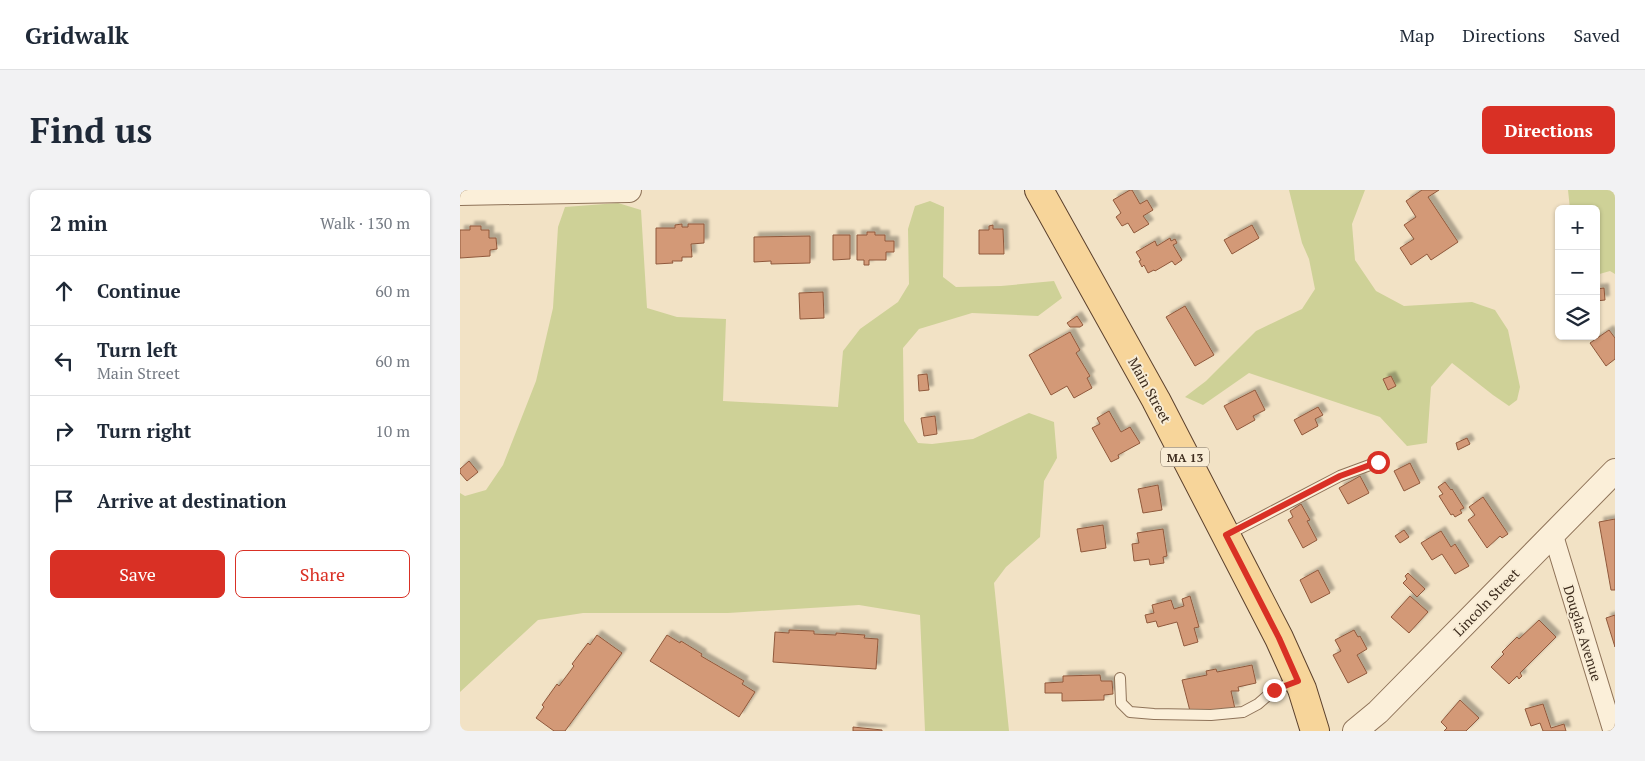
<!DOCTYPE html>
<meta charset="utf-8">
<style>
:root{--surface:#fff;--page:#f2f2f3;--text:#1f2937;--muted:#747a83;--line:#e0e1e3;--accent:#d93025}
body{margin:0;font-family:"PT Serif",serif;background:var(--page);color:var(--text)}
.controls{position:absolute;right:15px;top:15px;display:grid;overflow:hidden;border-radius:8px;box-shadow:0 1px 4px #0004}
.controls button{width:45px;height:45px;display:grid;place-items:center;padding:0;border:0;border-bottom:1px solid var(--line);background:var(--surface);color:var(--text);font:25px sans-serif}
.stop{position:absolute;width:15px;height:15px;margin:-11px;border:4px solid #d93025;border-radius:50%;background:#fff}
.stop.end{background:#d93025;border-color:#fff;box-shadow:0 1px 5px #0008}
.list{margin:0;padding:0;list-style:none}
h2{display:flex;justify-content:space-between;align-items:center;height:65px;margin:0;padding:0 20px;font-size:21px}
h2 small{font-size:16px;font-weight:400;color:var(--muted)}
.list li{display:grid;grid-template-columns:32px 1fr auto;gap:15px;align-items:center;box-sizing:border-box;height:70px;padding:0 20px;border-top:1px solid var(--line)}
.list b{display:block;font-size:19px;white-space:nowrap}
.list p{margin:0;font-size:16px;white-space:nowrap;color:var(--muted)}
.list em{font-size:16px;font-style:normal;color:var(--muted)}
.actions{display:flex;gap:10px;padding:15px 20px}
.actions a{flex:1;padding:11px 0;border:1px solid var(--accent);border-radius:8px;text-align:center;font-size:18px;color:var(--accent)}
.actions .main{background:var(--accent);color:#fff}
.icon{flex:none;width:28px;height:28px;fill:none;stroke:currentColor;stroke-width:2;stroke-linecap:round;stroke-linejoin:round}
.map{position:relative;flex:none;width:1155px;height:541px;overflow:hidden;border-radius:8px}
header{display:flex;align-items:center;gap:30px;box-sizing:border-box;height:70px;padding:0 25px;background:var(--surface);border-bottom:1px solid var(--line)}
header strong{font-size:24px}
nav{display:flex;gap:28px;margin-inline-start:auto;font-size:18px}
.intro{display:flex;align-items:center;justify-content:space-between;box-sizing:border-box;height:120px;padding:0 30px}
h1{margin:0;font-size:35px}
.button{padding:12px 22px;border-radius:8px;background:var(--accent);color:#fff;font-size:18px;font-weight:700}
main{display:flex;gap:30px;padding:0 30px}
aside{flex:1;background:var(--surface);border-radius:8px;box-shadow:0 1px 4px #0004}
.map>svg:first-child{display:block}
.green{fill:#ced197}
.building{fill:#d39977;stroke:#90593c;filter:url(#shadow)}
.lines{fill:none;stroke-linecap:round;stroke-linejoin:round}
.service-casing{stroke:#8f7359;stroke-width:12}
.minor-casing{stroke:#8f7359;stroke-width:21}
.tertiary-casing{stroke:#8f7359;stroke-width:26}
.primary-casing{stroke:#5c412d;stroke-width:30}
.service{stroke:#fbefd9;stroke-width:10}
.minor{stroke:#fbefd9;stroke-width:19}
.tertiary{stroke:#fbefd9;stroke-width:24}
.primary{stroke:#f7d59a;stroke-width:28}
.route{stroke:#d93025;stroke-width:6}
.labels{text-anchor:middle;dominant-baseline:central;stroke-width:4;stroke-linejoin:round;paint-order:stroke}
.shield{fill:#f8ecd5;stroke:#756655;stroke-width:1}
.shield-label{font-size:12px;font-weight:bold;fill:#3d2c1e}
.street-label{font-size:14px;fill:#3d2c1e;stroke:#f8ecd5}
</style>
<header>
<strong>Gridwalk</strong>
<nav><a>Map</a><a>Directions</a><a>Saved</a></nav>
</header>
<div class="intro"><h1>Find us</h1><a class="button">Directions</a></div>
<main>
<aside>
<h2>2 min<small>Walk · 130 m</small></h2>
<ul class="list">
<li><svg class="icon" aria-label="ahead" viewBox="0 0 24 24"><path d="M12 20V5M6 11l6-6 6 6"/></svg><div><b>Continue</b></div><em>60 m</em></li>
<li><svg class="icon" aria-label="left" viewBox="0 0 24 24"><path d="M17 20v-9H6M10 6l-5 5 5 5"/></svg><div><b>Turn left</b><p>Main Street</p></div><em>60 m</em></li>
<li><svg class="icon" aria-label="right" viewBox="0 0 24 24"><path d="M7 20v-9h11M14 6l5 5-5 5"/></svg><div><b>Turn right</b></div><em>10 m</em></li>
<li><svg class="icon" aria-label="arrive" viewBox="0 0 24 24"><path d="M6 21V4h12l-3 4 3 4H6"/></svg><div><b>Arrive at destination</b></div></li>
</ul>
<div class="actions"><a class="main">Save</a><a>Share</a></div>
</aside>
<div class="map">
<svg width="1155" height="541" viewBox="0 0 1155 541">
<defs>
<filter id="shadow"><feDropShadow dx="4.5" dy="-4.5" stdDeviation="1" flood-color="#0004"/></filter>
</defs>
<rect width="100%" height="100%" fill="#f2e2c5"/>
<!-- green -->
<g class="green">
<polygon points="829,0 905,0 892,34 895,70 916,101 944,116 1012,112 1035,120 1048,140 1060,197 1057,210 1049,216 1033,205 992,173 971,197 967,253 947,256 920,227 789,183 743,215 725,207 746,191 796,141 842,119 855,99 849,69 842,53"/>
<polygon points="1108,0 1155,0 1155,84 1150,81 1136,85 1136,19 1110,19"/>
<polygon points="470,11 484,17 483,87 496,97 541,96 594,91 602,108 578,126 512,123 459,139 443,158 444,231 458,253 472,254 513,249 569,223 594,232 597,268 584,291 580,347 546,377 534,393 549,541 465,541 460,425 399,415 268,423 123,423 78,430 0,502 0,303 5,306 26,300 43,275 76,191 93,118 98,37 105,17 158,13 181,20 187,118 217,127 266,129 263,211 378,217 383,161 400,139 438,112 449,94 448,39 455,16"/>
</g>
<!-- building -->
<g class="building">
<polygon points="670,0 672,0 680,14 687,10 693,20 683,26 689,34 674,43 668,33 662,36 656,27 661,23 653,10"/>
<polygon points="962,0 979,0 968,7 998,52 971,70 967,64 951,75 940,58 954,49 944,35 956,27 946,11"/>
<polygon points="222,34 222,37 228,37 228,34 244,34 244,53 231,54 232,67 222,67 222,71 212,71 213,73 196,74 196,38 215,38 215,35"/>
<polygon points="533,35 533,39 543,39 544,64 519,64 519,40 529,40 529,36"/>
<polygon points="792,35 799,48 772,64 764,50"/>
<polygon points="10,36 21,36 21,40 29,40 29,48 36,48 37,59 30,60 30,66 0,68 0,40 10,40"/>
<polygon points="407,42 415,42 415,45 425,45 425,51 434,51 434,62 426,62 426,70 409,70 409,75 404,75 404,70 397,70 397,45 407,45"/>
<polygon points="373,45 390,45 390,69 373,70"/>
<polygon points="350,46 350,73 311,74 311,71 294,72 294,47"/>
<polygon points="710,48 711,51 715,49 717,53 713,55 722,70 715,75 712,71 695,81 694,80 688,83 684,75 682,77 679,71 681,70 676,62 695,51 697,56"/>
<polygon points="1144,98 1145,110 1136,111 1136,99"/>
<polygon points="363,102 364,128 340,129 339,103"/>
<polygon points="725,116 754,165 735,176 706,127"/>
<polygon points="617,126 623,135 620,137 610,137 607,133"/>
<polygon points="1149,140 1155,148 1155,169 1146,176 1130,153"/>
<polygon points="610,142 620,160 616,163 630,186 627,188 632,198 614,208 607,196 591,205 569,165"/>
<polygon points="467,184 469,200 459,201 458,185"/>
<polygon points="931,186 936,196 928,200 923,189"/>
<polygon points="795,200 805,220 793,226 795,230 777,240 764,216"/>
<polygon points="858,217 863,225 855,229 858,236 842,245 834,230"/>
<polygon points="649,221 661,242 670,237 680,253 658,265 659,268 651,272 632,238 640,234 637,228"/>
<polygon points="475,226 477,244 464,246 461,228"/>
<polygon points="1007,248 1010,254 998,260 996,253"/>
<polygon points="9,271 18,282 7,291 0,283 0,279"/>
<polygon points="950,273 960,293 944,301 934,281"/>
<polygon points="900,286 909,303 888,314 879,298"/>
<polygon points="985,292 991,300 992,299 1004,318 1000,320 1002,323 995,327 993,324 991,325 979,306 983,304 978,297"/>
<polygon points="698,295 702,320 683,323 678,299"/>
<polygon points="1023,307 1048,344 1042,348 1040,346 1027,358 1008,330 1015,325 1009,317"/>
<polygon points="841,314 850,330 847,331 857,350 843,358 828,330 833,327 830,321"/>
<polygon points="1155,329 1155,400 1151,400 1139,332"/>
<polygon points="643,335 646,358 621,362 617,339"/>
<polygon points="703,339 707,366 703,367 704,373 690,375 689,369 674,371 672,354 679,353 677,343"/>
<polygon points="944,340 949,347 940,353 935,346"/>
<polygon points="981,341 991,357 995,354 1009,376 995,384 982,364 972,370 961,353"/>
<polygon points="858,380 870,403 851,413 840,390"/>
<polygon points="948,383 965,399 957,407 943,393 947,389 945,386"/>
<polygon points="730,406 739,437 734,438 738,452 724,456 717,432 698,437 696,431 687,433 685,425 694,423 692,415 711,410 714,419 724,416 722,409"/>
<polygon points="950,406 968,422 949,443 931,427"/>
<polygon points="1155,425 1155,457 1146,428"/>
<polygon points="1079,430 1096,447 1060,483 1062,486 1059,489 1057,486 1049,494 1031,477 1044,464 1042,462 1057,447 1059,449"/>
<polygon points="329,440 354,441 354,444 376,445 376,443 405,445 404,448 418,449 416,479 313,472 315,442 329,443"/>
<polygon points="894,440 898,447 900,446 907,459 897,465 907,483 888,493 873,465 881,461 875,450"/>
<polygon points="137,445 162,463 105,541 94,541 76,528 84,517 82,515 97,494 99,496 114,476 112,474 128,453 130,455"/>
<polygon points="207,445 220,453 221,451 242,464 241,466 284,491 282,494 295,502 279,527 190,471"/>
<polygon points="792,475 796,493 778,497 779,501 771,501 775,519 730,521 722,490 747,485 746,481 756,479 757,482"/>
<polygon points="640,485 641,491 652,491 653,504 644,505 644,510 602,511 602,503 585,503 585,493 603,492 603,486"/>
<polygon points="1000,510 1019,528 1006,541 984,541 987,538 981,532"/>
<polygon points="1083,514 1091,538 1104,534 1106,541 1083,541 1080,533 1071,536 1065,519"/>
<polygon points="393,537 422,540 422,541 393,541"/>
</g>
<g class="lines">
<!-- service casing -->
<g class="service-casing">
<g id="service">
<polyline points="767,345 880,286 918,272"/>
<polyline points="660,488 661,513 670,522 694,524 751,525 783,522 798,514 814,500 837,491"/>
</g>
</g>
<!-- minor casing -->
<g class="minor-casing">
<polyline id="minor" points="1093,344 1153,541"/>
</g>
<!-- tertiary casing -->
<g class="tertiary-casing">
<g id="tertiary">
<polyline points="0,3 169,0"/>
<polyline points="895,541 918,522 1155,281"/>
</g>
</g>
<!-- primary casing -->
<g class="primary-casing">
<polyline id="primary" points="579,0 696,210 819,448 842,499 855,541"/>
</g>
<!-- service -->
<use href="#service" class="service"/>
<!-- minor -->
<use href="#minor" class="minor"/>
<!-- tertiary -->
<use href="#tertiary" class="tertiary"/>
<!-- primary -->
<use href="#primary" class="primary"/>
</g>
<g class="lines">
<!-- route -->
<polyline class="route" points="814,500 838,491 819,448 766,345 880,286 918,272"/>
</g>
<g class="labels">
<!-- shield labels -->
<rect class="shield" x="701" y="257.5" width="48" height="19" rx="4"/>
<g class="shield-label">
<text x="725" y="267">MA 13</text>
</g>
<!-- street labels -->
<g class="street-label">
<text transform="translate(690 200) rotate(61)">Main Street</text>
<text transform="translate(1026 412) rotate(-46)">Lincoln Street</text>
<text transform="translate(1123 443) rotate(73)">Douglas Avenue</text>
</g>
</g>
</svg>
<div class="controls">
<button>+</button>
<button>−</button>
<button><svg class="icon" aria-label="layers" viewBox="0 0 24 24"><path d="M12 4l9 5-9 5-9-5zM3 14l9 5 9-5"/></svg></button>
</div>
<div class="stop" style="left:918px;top:272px"></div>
<div class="stop end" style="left:814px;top:500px"></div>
</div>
</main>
